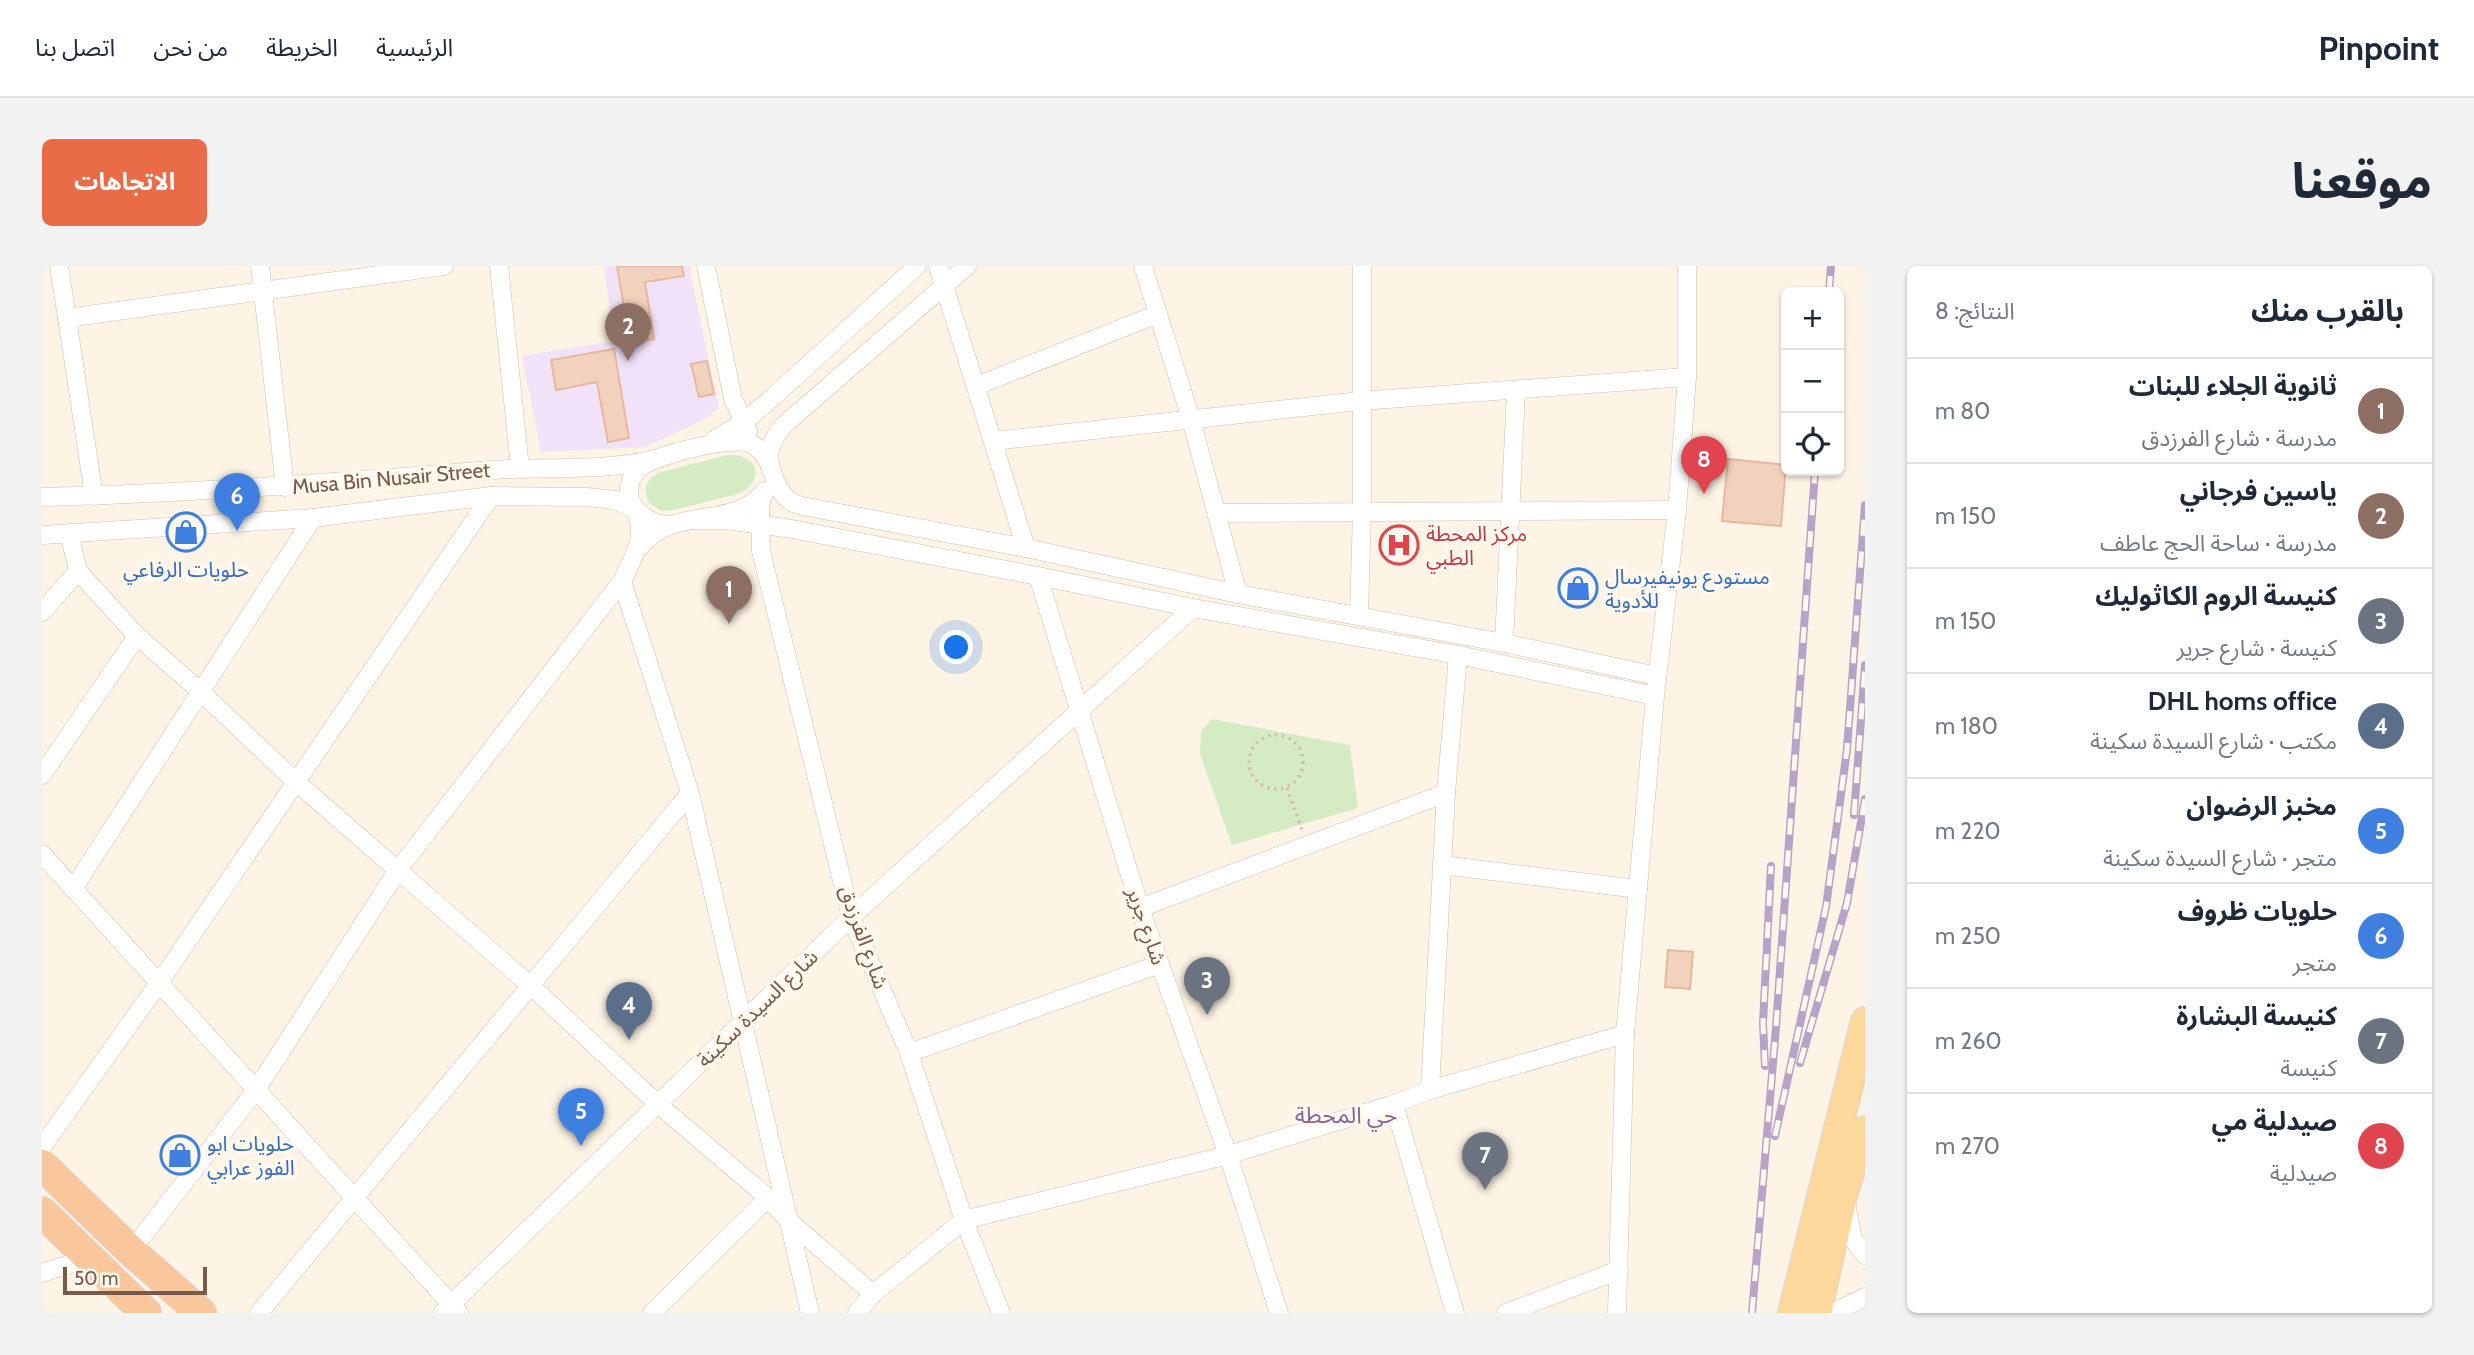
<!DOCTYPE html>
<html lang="ar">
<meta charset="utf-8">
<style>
:root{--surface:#fff;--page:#f2f2f3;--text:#1f2937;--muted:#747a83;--line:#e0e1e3;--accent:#e96b48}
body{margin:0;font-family:Cabin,"Noto Sans Arabic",sans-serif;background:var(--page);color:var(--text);direction:rtl}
.controls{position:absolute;right:21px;top:21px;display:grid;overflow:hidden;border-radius:10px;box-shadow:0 2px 5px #0004}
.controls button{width:63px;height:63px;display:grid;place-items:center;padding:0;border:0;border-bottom:2px solid var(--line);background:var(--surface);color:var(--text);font:35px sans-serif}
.scale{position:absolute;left:21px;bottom:18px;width:144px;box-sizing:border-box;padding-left:7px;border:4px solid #775a4a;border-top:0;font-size:19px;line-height:24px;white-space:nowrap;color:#775a4a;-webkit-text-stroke:5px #fff8ed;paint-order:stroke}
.you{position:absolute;left:915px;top:382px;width:24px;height:24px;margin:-18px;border:5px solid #fff;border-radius:50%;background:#1a73e8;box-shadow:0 0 0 10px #1a73e833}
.badge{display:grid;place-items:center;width:46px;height:46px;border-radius:50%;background:var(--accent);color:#fff;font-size:23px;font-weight:700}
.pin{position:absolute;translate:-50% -58px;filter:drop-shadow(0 2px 4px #0008)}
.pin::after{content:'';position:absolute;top:37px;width:24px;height:21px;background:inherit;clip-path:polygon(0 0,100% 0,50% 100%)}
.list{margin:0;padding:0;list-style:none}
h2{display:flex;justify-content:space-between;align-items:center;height:91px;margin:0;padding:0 28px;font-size:30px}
h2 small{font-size:23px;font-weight:400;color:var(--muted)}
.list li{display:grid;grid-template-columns:46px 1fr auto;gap:21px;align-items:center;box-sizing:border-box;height:105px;padding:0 28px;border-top:2px solid var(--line)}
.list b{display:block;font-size:26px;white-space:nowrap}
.list p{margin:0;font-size:23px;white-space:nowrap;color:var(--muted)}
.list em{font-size:23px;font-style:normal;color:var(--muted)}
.icon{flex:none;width:38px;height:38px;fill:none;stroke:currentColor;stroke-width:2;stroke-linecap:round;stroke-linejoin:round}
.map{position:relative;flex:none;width:1823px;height:1047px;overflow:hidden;direction:ltr;border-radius:10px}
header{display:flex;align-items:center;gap:42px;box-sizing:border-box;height:98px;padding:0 35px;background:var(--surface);border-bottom:2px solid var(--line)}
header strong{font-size:33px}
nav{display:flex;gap:38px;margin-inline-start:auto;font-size:24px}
.intro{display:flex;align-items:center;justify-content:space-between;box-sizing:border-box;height:168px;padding:0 42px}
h1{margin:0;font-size:49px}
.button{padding:18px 32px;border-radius:10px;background:var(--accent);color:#fff;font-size:24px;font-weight:700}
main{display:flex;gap:42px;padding:0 42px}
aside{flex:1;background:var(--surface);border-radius:10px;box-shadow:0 2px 5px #0004}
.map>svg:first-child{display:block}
.education{fill:#f1e2f9}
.green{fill:#d4ebc4}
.building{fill:#f3d2bd;stroke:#e6b89d;stroke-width:2}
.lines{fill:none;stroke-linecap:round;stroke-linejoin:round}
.minor-casing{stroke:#d1beae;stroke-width:19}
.primary-casing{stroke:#dcd4d0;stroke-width:30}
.trunk-casing{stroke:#dcd4d0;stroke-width:32}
.path{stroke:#d8b5a0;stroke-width:3.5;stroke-dasharray:2 5;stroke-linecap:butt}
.minor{stroke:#fff;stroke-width:18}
.primary{stroke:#fdd89d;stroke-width:28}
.trunk{stroke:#fac69c;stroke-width:30}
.rail-casing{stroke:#b6a3c7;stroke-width:8}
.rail{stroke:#fff8ed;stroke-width:5;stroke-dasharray:16;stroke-linecap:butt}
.labels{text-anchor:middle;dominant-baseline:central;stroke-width:7;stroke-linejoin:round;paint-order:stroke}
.street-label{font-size:21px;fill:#775a4a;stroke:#fff8ed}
.health-label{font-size:21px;fill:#be3a42;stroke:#fff8ed;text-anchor:start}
.shop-label{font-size:21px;fill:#366cbe;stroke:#fff8ed;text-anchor:start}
.neighbourhood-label{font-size:23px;fill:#88659b;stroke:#fff8ed}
</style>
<header>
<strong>Pinpoint</strong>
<nav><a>الرئيسية</a><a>الخريطة</a><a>من نحن</a><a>اتصل بنا</a></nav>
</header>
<div class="intro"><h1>موقعنا</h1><a class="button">الاتجاهات</a></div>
<main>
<aside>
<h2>بالقرب منك<small>النتائج: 8</small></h2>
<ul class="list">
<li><span class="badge" style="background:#8d6e63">1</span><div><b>ثانوية الجلاء للبنات</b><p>مدرسة · شارع الفرزدق</p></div><em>80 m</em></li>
<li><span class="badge" style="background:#8d6e63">2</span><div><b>ياسين فرجاني</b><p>مدرسة · ساحة الحج عاطف</p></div><em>150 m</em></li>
<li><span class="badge" style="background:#6b7280">3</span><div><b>كنيسة الروم الكاثوليك</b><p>كنيسة · شارع جرير</p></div><em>150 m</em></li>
<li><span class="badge" style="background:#5c6f8a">4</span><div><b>DHL homs office</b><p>مكتب · شارع السيدة سكينة</p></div><em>180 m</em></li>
<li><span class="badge" style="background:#3f7fe0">5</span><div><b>مخبز الرضوان</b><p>متجر · شارع السيدة سكينة</p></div><em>220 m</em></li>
<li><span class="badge" style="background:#3f7fe0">6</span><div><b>حلويات ظروف</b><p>متجر</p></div><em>250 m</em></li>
<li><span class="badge" style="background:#6b7280">7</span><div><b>كنيسة البشارة</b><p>كنيسة</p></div><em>260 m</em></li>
<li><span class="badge" style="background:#e0444e">8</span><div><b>صيدلية مي</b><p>صيدلية</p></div><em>270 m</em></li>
</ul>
</aside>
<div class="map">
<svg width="1823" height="1047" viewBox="0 0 1823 1047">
<rect width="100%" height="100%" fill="#fdf4e6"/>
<!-- education -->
<polygon class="education" points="562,0 647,0 677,142 663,153 603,181 499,186 480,90 572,75"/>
<!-- green -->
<g class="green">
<path d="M 686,189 C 717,188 724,215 696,228 L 627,245 L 618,244 L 606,236 L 603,222 L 609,211 L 619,206 Z"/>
<polygon points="1170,453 1308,479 1316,542 1190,579 1158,488 1159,465"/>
</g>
<!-- building -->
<g class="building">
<polygon points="575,0 640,0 642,10 603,16 612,73 588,77"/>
<polygon points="572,83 587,172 566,176 555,116 514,124 509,94"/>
<polygon points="665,95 672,128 657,131 649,98"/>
<polygon points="1686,193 1744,199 1739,260 1680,255"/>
<polygon points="1626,684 1651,686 1648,723 1623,721"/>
</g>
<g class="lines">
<!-- minor casing -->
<g class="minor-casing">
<g id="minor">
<polyline points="17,0 25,52"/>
<polyline points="218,0 243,221"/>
<polyline points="457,0 478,202"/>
<polyline points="664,0 691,133 706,165"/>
<polyline points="896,0 984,282"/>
<path d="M 925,0 L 742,159 C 736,167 730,174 728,184 C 725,199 736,227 749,236 C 752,238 756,238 760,240 L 984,282 L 1196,328 L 1462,377 L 1615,410"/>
<polyline points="1101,0 1149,153 1196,328"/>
<polyline points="934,120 1116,48"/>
<polyline points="673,173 701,157 731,131 875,0"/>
<polyline points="951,175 1318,135 1645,111"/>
<polyline points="723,225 718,239 719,285 809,651 867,787 922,954 959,1047"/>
<polyline points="52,230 25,52 402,0"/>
<path d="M 0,231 C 150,227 300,216 450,204 C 504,200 560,206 613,193"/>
<polyline points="1176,247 1635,244"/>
<polyline points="651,254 683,254 744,262 996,310 1151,342 1416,389 1613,430"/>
<path d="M 628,259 C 596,258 571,226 599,201 C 613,189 690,170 707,177 C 718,181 724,190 728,200"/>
<polyline points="27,267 36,305 95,370 158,425 253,515 489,720 617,839 726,932 746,954 831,1028"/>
<path d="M 0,269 L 271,252 L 449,230 L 545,231 L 573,234 L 594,244 C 605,273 592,289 580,315 L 356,604 L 214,824 L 89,985"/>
<path d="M 597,282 C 628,240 691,263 721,227"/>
<polyline points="996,310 1098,642 1186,889 1237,1047"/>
<polyline points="580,315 648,527 768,1047"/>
<polyline points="0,346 36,305"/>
<polyline points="1317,349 1320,245 1320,0"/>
<polyline points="1462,377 1474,125"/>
<polyline points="0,509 95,370"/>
<polyline points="0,588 417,1047"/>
<polyline points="1400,599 1596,623"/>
<polyline points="31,623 271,252"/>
<polyline points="1098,642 1404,527"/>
<polyline points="867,787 1118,698"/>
<polyline points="1388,824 1404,527 1416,389"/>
<polyline points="1352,838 1413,1047"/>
<polyline points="0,881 117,717 449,230"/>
<polyline points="1804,937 1811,973 1823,989"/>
<polyline points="0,1007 49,991"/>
<polyline points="217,1047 648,527"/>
<polyline points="400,1047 809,651 1151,342"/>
<polyline points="610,1047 726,932"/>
<polyline points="815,1047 831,1028 922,954 1186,889 1352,838 1388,824 1583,768"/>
<polyline points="1464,1047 1577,1004"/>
<polyline points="1575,1047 1583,768 1613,430 1635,244 1645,111 1645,0"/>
<polyline points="1790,1047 1823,1031"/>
</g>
</g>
<!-- primary casing -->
<g class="primary-casing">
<g id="primary">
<polyline points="1750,1047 1823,755"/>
<polyline points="1775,1047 1802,925 1823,864"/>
</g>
</g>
<!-- trunk casing -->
<g class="trunk-casing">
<g id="trunk">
<polyline points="0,899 89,985 159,1047"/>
<polyline points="0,946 104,1047"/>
</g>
</g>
<!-- path -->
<g class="path">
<circle cx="1234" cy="496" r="27"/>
<polyline points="1245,522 1260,564"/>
</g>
<!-- minor -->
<use href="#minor" class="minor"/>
<!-- primary -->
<use href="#primary" class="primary"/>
<!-- trunk -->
<use href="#trunk" class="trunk"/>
<!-- rail casing -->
<g class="rail-casing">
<g id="rail">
<polyline points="1787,26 1789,0"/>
<polyline points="1812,549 1823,399"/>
<polyline points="1758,797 1805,637 1823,533"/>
<polyline points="1723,800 1721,757 1729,600"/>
<polyline points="1733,870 1784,641 1805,483 1823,239"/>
<polyline points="1710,1047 1734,761 1773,205"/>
</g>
</g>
<!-- rail -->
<use href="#rail" class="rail"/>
</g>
<!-- icons -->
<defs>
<g id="shop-ring" transform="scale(2.0125)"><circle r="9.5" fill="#fff8ed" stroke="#3f7fe0" stroke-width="1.5"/><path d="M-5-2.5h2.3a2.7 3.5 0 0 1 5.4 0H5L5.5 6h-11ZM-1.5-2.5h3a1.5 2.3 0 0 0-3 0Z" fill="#3f7fe0"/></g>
<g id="hospital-ring" transform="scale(2.0125)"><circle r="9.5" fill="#fff8ed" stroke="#e0444e" stroke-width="1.5"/><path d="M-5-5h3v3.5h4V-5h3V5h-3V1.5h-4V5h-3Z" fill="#e0444e"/></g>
</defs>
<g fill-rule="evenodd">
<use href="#shop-ring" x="144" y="266"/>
<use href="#hospital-ring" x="1357" y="279"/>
<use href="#shop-ring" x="1536" y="322"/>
<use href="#shop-ring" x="138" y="889"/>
</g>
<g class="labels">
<!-- street labels -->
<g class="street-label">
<text transform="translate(349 212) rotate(-5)">Musa Bin Nusair Street</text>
<text transform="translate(1105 660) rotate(71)">شارع جرير</text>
<text transform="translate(822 671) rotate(70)">شارع الفرزدق</text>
<text transform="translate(715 742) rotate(-44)">شارع السيدة سكينة</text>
</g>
<!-- health labels -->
<g class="health-label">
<text x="1384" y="267">مركز المحطة<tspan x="1384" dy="24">الطبي</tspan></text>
</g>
<!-- shop labels -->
<g class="shop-label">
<text x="144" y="303" text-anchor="middle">حلويات الرفاعي</text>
<text x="1563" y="310">مستودع يونيفيرسال<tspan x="1563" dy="24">للأدوية</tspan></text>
<text x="165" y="877">حلويات ابو<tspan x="165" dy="24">الفوز عرابي</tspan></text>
</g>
<!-- neighbourhood labels -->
<g class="neighbourhood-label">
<text x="1304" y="849">حي المحطة</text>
</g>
</g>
</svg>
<div class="controls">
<button>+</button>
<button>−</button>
<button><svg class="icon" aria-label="locate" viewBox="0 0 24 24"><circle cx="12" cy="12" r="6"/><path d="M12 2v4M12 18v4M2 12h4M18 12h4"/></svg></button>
</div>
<div class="scale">50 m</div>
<div class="you"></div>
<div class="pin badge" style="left:687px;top:358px;background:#8d6e63">1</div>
<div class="pin badge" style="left:586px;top:95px;background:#8d6e63">2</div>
<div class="pin badge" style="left:1165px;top:749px;background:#6b7280">3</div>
<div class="pin badge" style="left:587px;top:774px;background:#5c6f8a">4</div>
<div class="pin badge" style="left:539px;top:880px;background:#3f7fe0">5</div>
<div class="pin badge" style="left:195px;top:265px;background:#3f7fe0">6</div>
<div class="pin badge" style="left:1443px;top:924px;background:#6b7280">7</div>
<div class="pin badge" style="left:1662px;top:228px;background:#e0444e">8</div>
</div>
</main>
